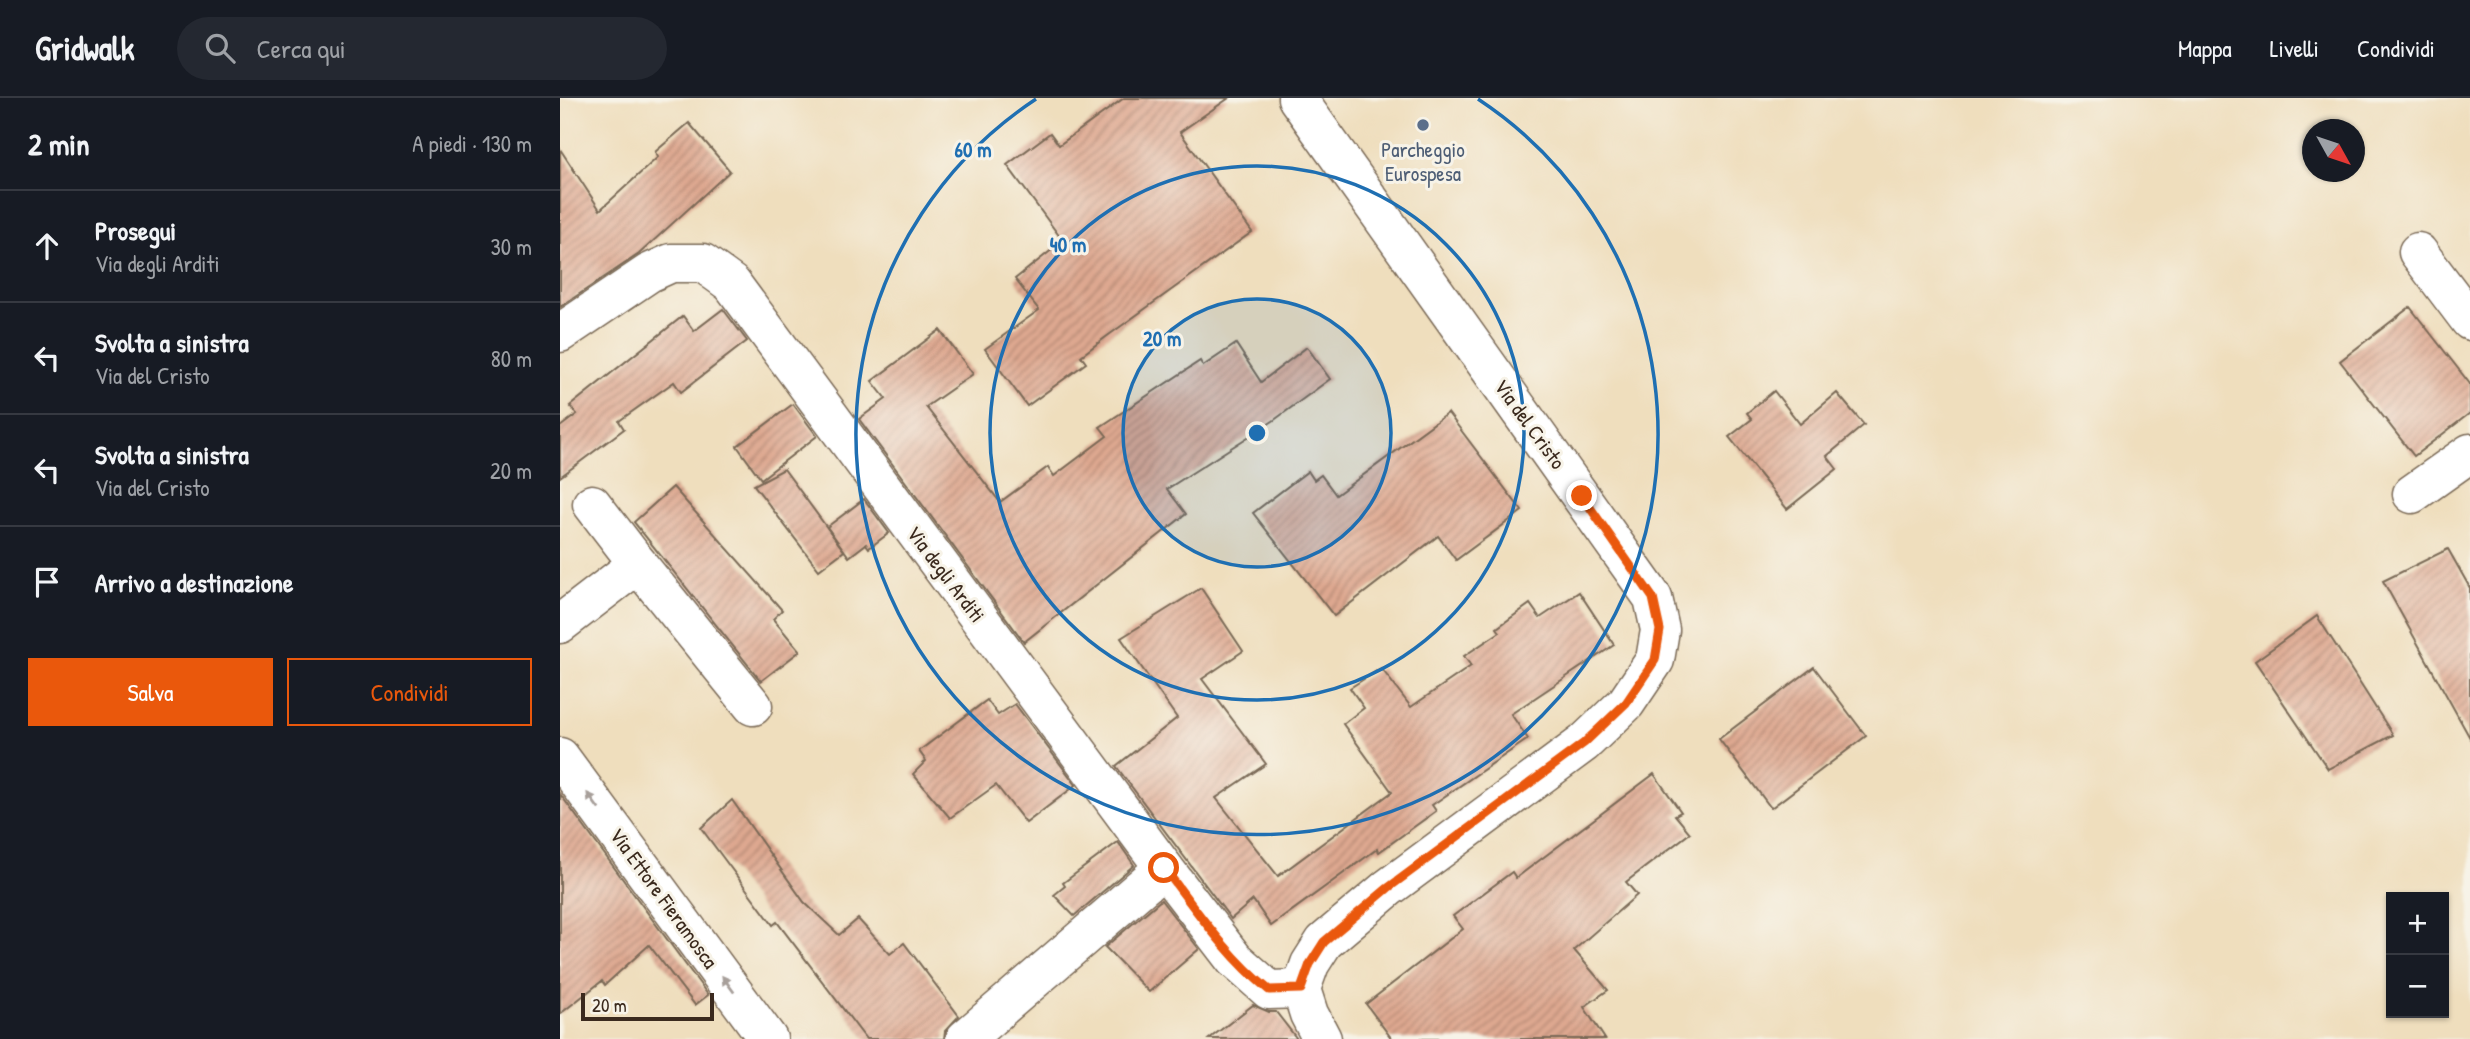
<!DOCTYPE html>
<html lang="it">
<meta charset="utf-8">
<style>
:root{--surface:#171b24;--page:#242831;--text:#f1f3f6;--muted:#9ea1a6;--line:#363941;--accent:#ea580c}
body{margin:0;font-family:"Patrick Hand",sans-serif;background:var(--page);color:var(--text)}
.controls{position:absolute;right:21px;bottom:21px;display:grid;overflow:hidden;border-radius:0px;box-shadow:0 2px 5px #0004}
.controls button{width:63px;height:63px;display:grid;place-items:center;padding:0;border:0;border-bottom:2px solid var(--line);background:var(--surface);color:var(--text);font:35px sans-serif}
.compass{position:absolute;left:1742px;top:21px;width:63px;height:63px;border-radius:50%;background:var(--surface);box-shadow:0 2px 5px #0004;rotate:130deg}
.scale{position:absolute;left:21px;bottom:18px;width:133px;box-sizing:border-box;padding-left:7px;border:4px solid #3b2a1e;border-top:0;font-size:19px;line-height:24px;white-space:nowrap;color:#3b2a1e;-webkit-text-stroke:5px #f7f3e8;paint-order:stroke}
.stop{position:absolute;width:21px;height:21px;margin:-16px;border:5px solid #ea580c;border-radius:50%;background:#fff}
.stop.end{background:#ea580c;border-color:#fff;box-shadow:0 2px 7px #0008}
.list{margin:0;padding:0;list-style:none}
h2{display:flex;justify-content:space-between;align-items:center;height:91px;margin:0;padding:0 28px;font-size:30px}
h2 small{font-size:23px;font-weight:400;color:var(--muted)}
.list li{display:grid;grid-template-columns:46px 1fr auto;gap:21px;align-items:center;box-sizing:border-box;height:112px;padding:0 28px;border-top:2px solid var(--line)}
.list b{display:block;font-size:26px;white-space:nowrap}
.list p{margin:0;font-size:23px;white-space:nowrap;color:var(--muted)}
.list em{font-size:23px;font-style:normal;color:var(--muted)}
.actions{display:flex;gap:14px;padding:21px 28px}
.actions a{flex:1;padding:16px 0;border:2px solid var(--accent);border-radius:0px;text-align:center;font-size:24px;color:var(--accent)}
.actions .main{background:var(--accent);color:#fff}
.icon{flex:none;width:38px;height:38px;fill:none;stroke:currentColor;stroke-width:2;stroke-linecap:round;stroke-linejoin:round}
.map{position:relative;flex:none;width:1910px;height:941px;overflow:hidden}
header{display:flex;align-items:center;gap:42px;box-sizing:border-box;height:98px;padding:0 35px;background:var(--surface);border-bottom:2px solid var(--line)}
header strong{font-size:33px}
nav{display:flex;gap:38px;margin-inline-start:auto;font-size:24px}
.search{width:490px;height:63px;background:var(--page);display:flex;align-items:center;gap:18px;box-sizing:border-box;padding:0 24px;border-radius:38px;color:var(--muted);font-size:26px}
main{display:flex}
aside{flex:1;background:var(--surface)}
.map>svg:first-child{display:block}
.building{fill:url(#building-hatch)}
.lines{fill:none;stroke-linecap:round;stroke-linejoin:round}
.minor-casing{stroke:#7a6956;stroke-width:41}
.minor{stroke:#fff;stroke-width:38}
.oneway{fill:#a79f9a}
.route{stroke:#ea580c;stroke-width:9}
.ring{fill:none;stroke:#1f6fb2;stroke-width:3.5}
.service-dot{fill:#5c6f8a;stroke:#f7f3e8;stroke-width:2.5}
.labels{text-anchor:middle;dominant-baseline:central;stroke-width:6;stroke-linejoin:round;paint-order:stroke}
.service-label{font-size:21px;fill:#4e5e75;stroke:#f7f3e8}
.street-label{font-size:21px;fill:#3b2a1e;stroke:#f7f3e8}
.centre{fill:#1f6fb2;stroke:#f7f3e8;stroke-width:3.5}
.ring-label{font-size:21px;text-anchor:middle;font-weight:bold;fill:#1f6fb2;stroke:#f7f3e8;stroke-width:6;stroke-linejoin:round;paint-order:stroke}
</style>
<header>
<strong>Gridwalk</strong>
<div class="search"><svg class="icon" aria-label="search" viewBox="0 0 24 24"><circle cx="10" cy="10" r="6"/><path d="M15 15l6 6"/></svg>Cerca qui</div>
<nav><a>Mappa</a><a>Livelli</a><a>Condividi</a></nav>
</header>
<main>
<aside>
<h2>2 min<small>A piedi · 130 m</small></h2>
<ul class="list">
<li><svg class="icon" aria-label="ahead" viewBox="0 0 24 24"><path d="M12 20V5M6 11l6-6 6 6"/></svg><div><b>Prosegui</b><p>Via degli Arditi</p></div><em>30 m</em></li>
<li><svg class="icon" aria-label="left" viewBox="0 0 24 24"><path d="M17 20v-9H6M10 6l-5 5 5 5"/></svg><div><b>Svolta a sinistra</b><p>Via del Cristo</p></div><em>80 m</em></li>
<li><svg class="icon" aria-label="left" viewBox="0 0 24 24"><path d="M17 20v-9H6M10 6l-5 5 5 5"/></svg><div><b>Svolta a sinistra</b><p>Via del Cristo</p></div><em>20 m</em></li>
<li><svg class="icon" aria-label="arrive" viewBox="0 0 24 24"><path d="M6 21V4h12l-3 4 3 4H6"/></svg><div><b>Arrivo a destinazione</b></div></li>
</ul>
<div class="actions"><a class="main">Salva</a><a>Condividi</a></div>
</aside>
<div class="map">
<svg width="1910" height="941" viewBox="0 0 1910 941">
<defs>
<pattern id="building-hatch" width="6" height="6" patternUnits="userSpaceOnUse" patternTransform="scale(1.75)"><rect width="6" height="6" fill="#dea890"/><path d="M-1 1l2-2M0 6l6-6M5 7l2-2" fill="none" stroke="#b58975"/></pattern>
</defs>
<rect width="100%" height="100%" fill="#f7f3e8"/>
<filter id="ink" filterUnits="userSpaceOnUse"><feTurbulence type="fractalNoise" baseFrequency=".0143" numOctaves="2"/><feDisplacementMap in="SourceGraphic" scale="14" xChannelSelector="R" yChannelSelector="G"/><feConvolveMatrix kernelMatrix="1 2 1 2 8 2 1 2 1" color-interpolation-filters="sRGB"/></filter>
<filter id="wash" filterUnits="userSpaceOnUse"><feTurbulence type="fractalNoise" baseFrequency=".00686" numOctaves="4" result="noise"/><feDisplacementMap in="SourceGraphic" scale="28" xChannelSelector="R" yChannelSelector="G"/><feGaussianBlur stdDeviation="1.57" result="paint"/><feColorMatrix in="noise" values="0 0 0 0 0 0 0 0 0 0 0 0 0 0 0 0 0 1.4 0 .05"/><feComposite in="paint" operator="in"/></filter>
<g filter="url(#wash)">
<rect width="100%" height="100%" fill="#efdebd"/>
<g id="blocks">
<!-- building -->
<g class="building">
<polygon points="564,0 669,0 620,34 692,134 546,239 521,258 526,265 467,308 425,251 479,212 455,181 503,143 447,67 490,35 499,47"/>
<polygon points="129,25 170,73 79,156 0,209 0,51 40,112 98,59 95,54"/>
<polygon points="1850,209 1910,286 1910,315 1854,358 1780,263"/>
<polygon points="163,211 187,243 121,294 114,284 59,323 64,331 0,379 0,329 17,316 10,308 123,218 134,233"/>
<polygon points="380,232 413,276 366,309 440,404 488,369 494,378 547,338 540,329 640,263 643,268 676,246 701,284 747,249 770,281 713,323 607,391 626,416 464,544 299,321 326,301 312,283"/>
<polygon points="1214,293 1240,326 1277,295 1304,327 1267,358 1277,371 1227,411 1169,339 1192,321 1187,315"/>
<polygon points="233,306 257,338 201,381 177,348"/>
<polygon points="888,315 962,413 896,462 878,438 774,518 693,415 748,373 754,382 761,377 776,397"/>
<polygon points="224,371 284,453 259,472 194,387"/>
<polygon points="113,389 222,512 213,521 240,553 201,583 74,424"/>
<polygon points="304,401 329,435 309,450 306,446 289,459 267,429"/>
<polygon points="1888,451 1910,490 1910,640 1823,483"/>
<polygon points="641,490 683,553 642,581 706,666 656,700 718,778 832,694 783,626 804,610 790,590 821,570 851,609 911,568 904,558 940,534 937,530 970,506 980,520 1019,494 1054,547 951,616 968,641 872,707 876,713 819,754 817,751 711,828 693,802 671,821 556,668 617,620 561,540"/>
<polygon points="1757,518 1833,637 1768,671 1695,563"/>
<polygon points="1254,569 1306,638 1211,710 1159,641"/>
<polygon points="427,602 438,617 455,606 516,687 466,725 436,687 390,720 353,676 366,663 359,653"/>
<polygon points="1094,676 1121,714 1115,717 1130,735 1066,784 1077,797 1014,852 1048,892 1024,909 1045,941 832,941 806,906 903,831 893,818 952,774 956,780"/>
<polygon points="0,696 148,897 135,907 89,847 45,887 42,883 0,916"/>
<polygon points="172,702 244,804 279,837 298,821 330,856 344,845 399,918 385,933 384,941 306,941 217,824 213,827 141,730"/>
<polygon points="558,744 574,767 514,818 494,797 505,788 503,785"/>
<polygon points="601,802 639,851 589,894 545,849"/>
<polygon points="693,907 709,914 716,914 737,941 649,941"/>
</g>
</g>
</g>
<g filter="url(#ink)">
<use href="#blocks" fill-opacity="0" stroke="#7a6956" stroke-width="2"/>
<g class="lines">
<!-- minor casing -->
<g class="minor-casing">
<g id="minor">
<polyline points="737,0 1093,500 1100,532 1095,562 1066,605 1024,645 828,790 764,844 750,866 741,891 749,916 762,941"/>
<polyline points="1858,154 1910,223"/>
<polyline points="0,235 89,175 111,165 143,165 172,186 604,770 674,861 709,892 741,891"/>
<polyline points="1852,396 1910,355"/>
<polyline points="32,406 78,466"/>
<polyline points="0,526 78,466 193,608"/>
<polyline points="0,659 208,941"/>
<polyline points="405,941 604,770"/>
</g>
</g>
<!-- minor -->
<use href="#minor" class="minor"/>
</g>
<!-- one-way arrows -->
<defs><path id="oneway-solid" d="M-6-.8H1V-3.2L6.5 0L1 3.2V.8H-6Z" transform="scale(1.75)"/></defs>
<g class="oneway">
<use href="#oneway-solid" transform="translate(33 703) rotate(-126)"/>
<use href="#oneway-solid" transform="translate(168 886) rotate(-126)"/>
</g>
</g>
<g class="lines" filter="url(#ink)">
<!-- route -->
<path class="route" d="M 604,770 C 637,813 667,858 709,892 L 741,891 L 750,866 L 764,844 L 828,790 L 1024,645 L 1066,605 L 1095,562 L 1100,532 L 1093,500 L 1022,398"/>
</g>
<!-- distance rings -->
<circle cx="697" cy="335" r="134" fill="#1f6fb2" fill-opacity=".12"/>
<g class="ring">
<circle cx="697" cy="335" r="134"/>
<circle cx="697" cy="335" r="267"/>
<path d="M918 1A401 401 0 1 1 476 1"/>
</g>
<!-- markers -->
<circle class="service-dot" cx="863" cy="27" r="7"/>
<g class="labels">
<!-- service labels -->
<g class="service-label">
<text x="863" y="51">Parcheggio<tspan x="863" dy="24">Eurospesa</tspan></text>
</g>
<!-- street labels -->
<g class="street-label">
<text transform="translate(970 326) rotate(54)">Via del Cristo</text>
<text transform="translate(386 476) rotate(53)">Via degli Arditi</text>
<text transform="translate(104 800) rotate(54)">Via Ettore Fieramosca</text>
</g>
</g>
<circle cx="697" cy="335" r="10" class="centre"/>
<g class="ring-label">
<text x="413" y="59">60 m</text>
<text x="508" y="154">40 m</text>
<text x="602" y="248">20 m</text>
</g>
</svg>
<div class="controls">
<button>+</button>
<button>−</button>
</div>
<svg class="compass" viewBox="-18 -18 36 36"><path d="M0-13l5 13h-10z" fill="#e53935"/><path d="M0 13l5-13h-10z" fill="#9ea1a6"/></svg>
<div class="scale">20 m</div>
<div class="stop" style="left:604px;top:770px"></div>
<div class="stop end" style="left:1022px;top:398px"></div>
</div>
</main>
